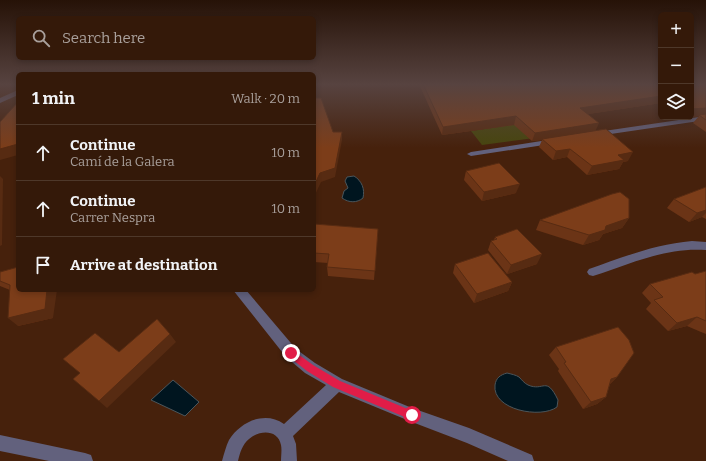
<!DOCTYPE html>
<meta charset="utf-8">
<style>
:root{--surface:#341909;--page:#3c2212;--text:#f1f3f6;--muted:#a9a09c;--line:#4e382a}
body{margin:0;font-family:Bitter,serif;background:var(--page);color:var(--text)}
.controls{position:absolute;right:12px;top:12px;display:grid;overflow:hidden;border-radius:6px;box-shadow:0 2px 6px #0003}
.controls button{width:36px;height:36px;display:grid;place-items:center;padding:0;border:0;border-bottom:1px solid var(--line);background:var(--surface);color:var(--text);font:20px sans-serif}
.stop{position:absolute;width:12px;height:12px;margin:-9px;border:3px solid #e11d48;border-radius:50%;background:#fff}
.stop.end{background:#e11d48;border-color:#fff;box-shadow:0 1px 4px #0008}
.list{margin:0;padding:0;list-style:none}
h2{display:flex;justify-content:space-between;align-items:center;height:52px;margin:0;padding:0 16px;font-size:17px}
h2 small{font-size:13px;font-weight:400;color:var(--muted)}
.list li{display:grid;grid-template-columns:26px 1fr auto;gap:12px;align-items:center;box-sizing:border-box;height:56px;padding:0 16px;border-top:1px solid var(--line)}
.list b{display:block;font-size:15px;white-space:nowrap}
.list p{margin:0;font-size:13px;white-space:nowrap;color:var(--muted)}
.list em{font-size:13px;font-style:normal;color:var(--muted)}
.icon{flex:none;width:22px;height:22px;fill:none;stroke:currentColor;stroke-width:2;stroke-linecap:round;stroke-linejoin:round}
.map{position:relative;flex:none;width:706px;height:461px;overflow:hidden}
.search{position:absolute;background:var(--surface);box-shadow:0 2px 6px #0003;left:16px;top:16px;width:300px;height:44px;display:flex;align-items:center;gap:10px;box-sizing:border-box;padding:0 14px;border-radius:6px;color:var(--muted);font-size:15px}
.panel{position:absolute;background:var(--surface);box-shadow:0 2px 6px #0003;left:16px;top:72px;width:300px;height:220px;border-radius:6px}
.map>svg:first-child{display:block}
.green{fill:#47450e}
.water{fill:#00151f;stroke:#4b555a}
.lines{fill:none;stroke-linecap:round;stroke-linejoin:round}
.street{fill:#62617d;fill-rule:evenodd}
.wall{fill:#6b3416}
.shaded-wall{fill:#572b12}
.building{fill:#7c3d19;stroke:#572b12}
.route{fill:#e11d48}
</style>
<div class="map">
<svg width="706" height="461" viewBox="0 0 706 461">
<rect width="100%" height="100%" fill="#46210c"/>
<!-- green -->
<polygon class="green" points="501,118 542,137 482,145 471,131 498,127"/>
<!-- water -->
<g class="water">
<path d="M 354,176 C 362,181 365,189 363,198 C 357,203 349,203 342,198 L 344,191 L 348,188 L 345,181 L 347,177 Z"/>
<path d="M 507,373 C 511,374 516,375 519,377 C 522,380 524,383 528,385 C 544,392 546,375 558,400 L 557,407 C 541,419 492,410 495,385 C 496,378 500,375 507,373 Z"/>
<polygon points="173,380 199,402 185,416 151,400"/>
</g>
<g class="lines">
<!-- street -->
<g class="street">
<polygon points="18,90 18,95 0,103 0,98"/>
<polygon points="706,116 706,120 597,136 593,134 597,132"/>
<polygon points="554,139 558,141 557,143 471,156 467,154 471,152"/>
<path d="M 692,241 L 706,242 L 706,250 C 665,247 631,264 593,276 L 589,275 L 587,272 L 589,269 C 623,257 656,244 692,241 Z"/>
<path d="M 233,290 L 246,290 L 296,349 L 315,363 L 342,379 L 412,408 L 469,428 L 532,455 L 534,461 L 508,461 L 467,443 L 412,422 L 339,392 L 293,436 L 296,444 L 297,461 L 281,461 C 281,456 282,450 281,445 C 278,429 259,430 249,439 C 242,445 240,453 238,461 L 222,461 C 224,454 226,446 229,440 C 240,422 265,410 284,424 L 326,385 L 305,373 L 286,357 Z"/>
<polygon points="0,435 85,453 91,455 93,461 49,461 0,451"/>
</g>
</g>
<!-- wall -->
<g class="wall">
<polygon points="419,84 661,84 661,103 588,114 595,131 628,161 623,162 619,169 587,175 567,157 553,160 539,147 542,140 532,141 514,125 442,135"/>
<polygon points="691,84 706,84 706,132 693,123 699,116 691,117"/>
<polygon points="466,171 516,193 482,201 464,180"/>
<polygon points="706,187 706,219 702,217 689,222 667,208 674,199"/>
<polygon points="629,218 622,228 603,234 599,240 583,245 536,230 540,220"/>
<polygon points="314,224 378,229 374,280 328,276 327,267 328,263 314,262"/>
<polygon points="495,237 537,264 507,274 488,250 491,241 494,240"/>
<polygon points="455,264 512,282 508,291 474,303 453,273"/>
<polygon points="706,271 706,334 701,332 687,326 668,331 646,309 651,303 642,293 650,284 695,274"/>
<polygon points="0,272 53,318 18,326 10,290 0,286"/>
<polygon points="556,347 617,377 610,384 606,397 597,404 583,409 558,371 559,369 549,355"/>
</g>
<!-- shaded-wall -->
<g class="shaded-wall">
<polygon points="661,96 661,103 576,116 580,108"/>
<polygon points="706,108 706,115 699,115 699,116 691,117 691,109"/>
<polygon points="516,116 514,125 442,135 443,127"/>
<polygon points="599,123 595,132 542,139 542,140 532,141 535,133"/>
<polygon points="342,132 342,140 335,177 321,182 314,197 314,186 320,173"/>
<polygon points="18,144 18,155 0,160 0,149"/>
<polygon points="570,149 567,157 553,160 556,151"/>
<polygon points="633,152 628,161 623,162 619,169 587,175 592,166 618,155"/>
<polygon points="0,176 3,179 2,245 0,246"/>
<polygon points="520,184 516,193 482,201 484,192"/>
<polygon points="706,210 706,213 702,217 689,222 697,213"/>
<polygon points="629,218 622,228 603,234 599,240 583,245 589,235 606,226"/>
<polygon points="542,254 537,264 507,274 511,265"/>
<polygon points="512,282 508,291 474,303 477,294"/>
<polygon points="47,290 57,290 53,318 18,326 8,318"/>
<polygon points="697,317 687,326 668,331 677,323"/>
<polygon points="170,334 176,342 107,408 99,401"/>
<polygon points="617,377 609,384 611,379"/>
<polygon points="606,397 597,404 583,409 591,402"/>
</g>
<!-- building -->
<g class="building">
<polygon points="423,84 661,84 661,96 580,108 599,123 535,133 516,116 443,127"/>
<polygon points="691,84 706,84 706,108 691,109"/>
<polygon points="314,98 321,98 333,132 342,132 335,168 320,173 314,186"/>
<polygon points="18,102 18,144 0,149 0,122"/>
<polygon points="706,114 706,120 699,115"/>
<polygon points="606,129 633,152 618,155 624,160 592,166 570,149 556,151 542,139"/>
<polygon points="499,163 520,184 484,192 466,171"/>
<polygon points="706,187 706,210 697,213 674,199"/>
<polygon points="620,192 629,199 629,218 606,226 605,230 589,235 540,220 612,194"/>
<polygon points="314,224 378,229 375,271 327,267 329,254 314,253"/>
<polygon points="517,229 542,254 511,265 491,241 497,239 495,237"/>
<polygon points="488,253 512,282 477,294 455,264"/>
<polygon points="18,267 18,290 47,290 45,309 8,318 10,285 0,281 0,272"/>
<polygon points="706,271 706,321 697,317 677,323 654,300 663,297 650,284 692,272 695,274"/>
<polygon points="157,319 170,334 99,401 73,379 80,373 63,359 95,333 119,352"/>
<polygon points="618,327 629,340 634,353 617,377 611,379 606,397 591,402 564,363 566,362 556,347"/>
</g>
<!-- sky -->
<linearGradient id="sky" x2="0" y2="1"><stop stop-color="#261207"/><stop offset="0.57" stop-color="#574340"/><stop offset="1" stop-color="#574340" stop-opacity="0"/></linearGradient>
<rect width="706" height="148" fill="url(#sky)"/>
<!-- route -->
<polygon class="route" points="291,349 313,365 340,381 415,412 417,415 415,419 412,420 333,387 307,371 288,356 287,353"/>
</svg>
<div class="controls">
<button>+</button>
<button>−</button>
<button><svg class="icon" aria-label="layers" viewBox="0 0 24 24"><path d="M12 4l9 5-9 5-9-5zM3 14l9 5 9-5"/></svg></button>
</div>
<div class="stop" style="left:412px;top:415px"></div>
<div class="stop end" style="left:291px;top:353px"></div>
<div class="search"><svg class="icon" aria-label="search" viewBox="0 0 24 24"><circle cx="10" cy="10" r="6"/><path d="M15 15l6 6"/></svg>Search here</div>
<section class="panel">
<h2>1 min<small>Walk · 20 m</small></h2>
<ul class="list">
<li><svg class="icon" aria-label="ahead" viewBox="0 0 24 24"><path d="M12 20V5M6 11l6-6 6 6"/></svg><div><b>Continue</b><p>Camí de la Galera</p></div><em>10 m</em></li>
<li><svg class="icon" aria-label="ahead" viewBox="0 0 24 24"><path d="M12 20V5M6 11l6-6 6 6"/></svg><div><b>Continue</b><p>Carrer Nespra</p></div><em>10 m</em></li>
<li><svg class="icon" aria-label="arrive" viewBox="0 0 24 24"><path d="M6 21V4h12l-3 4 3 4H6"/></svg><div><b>Arrive at destination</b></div></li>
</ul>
</section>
</div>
